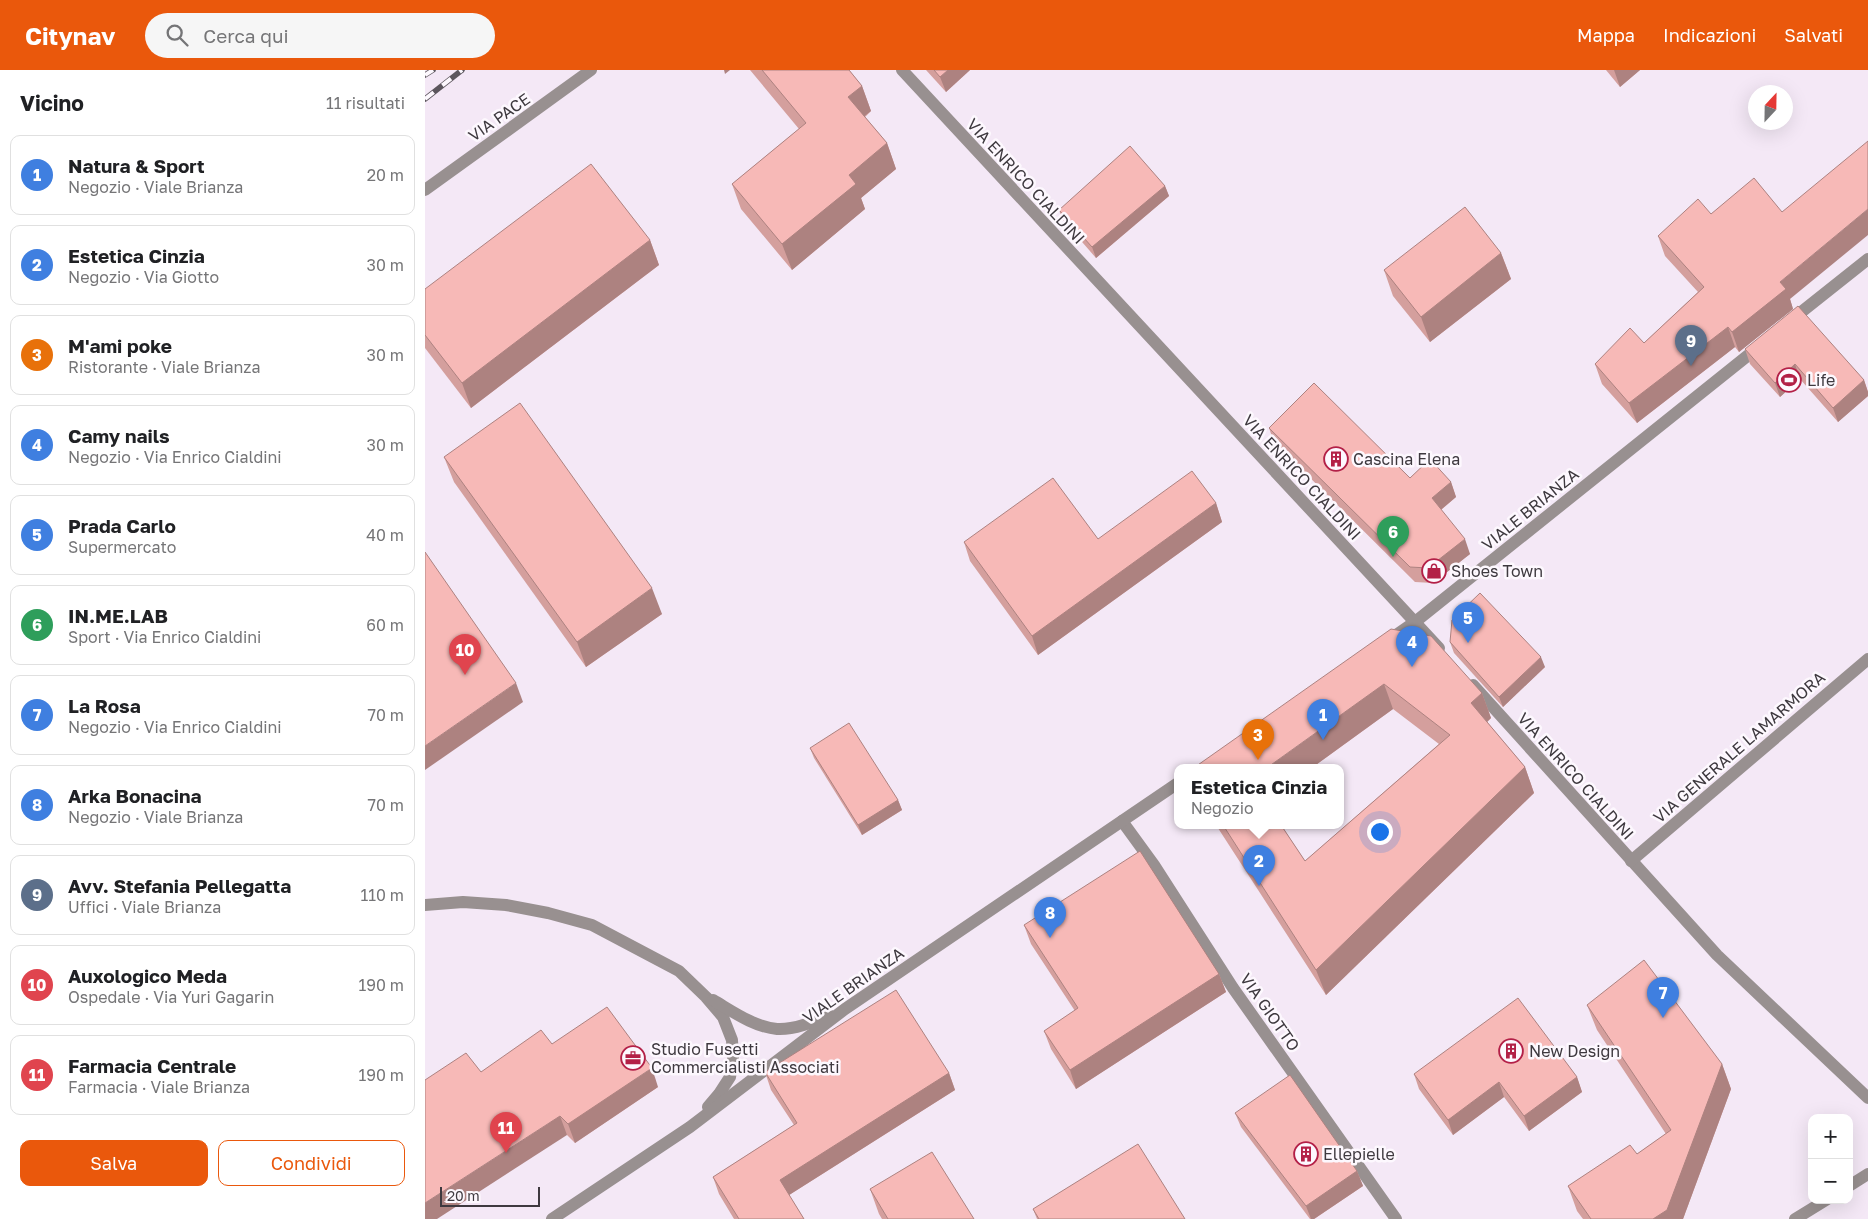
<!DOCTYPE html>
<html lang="it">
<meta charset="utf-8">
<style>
:root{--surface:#fff;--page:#f6f6f6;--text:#202124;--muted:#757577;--line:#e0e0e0;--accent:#ea580c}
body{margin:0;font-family:"Golos Text",sans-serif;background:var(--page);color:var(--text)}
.controls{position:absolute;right:15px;bottom:15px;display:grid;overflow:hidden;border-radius:10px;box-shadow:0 5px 20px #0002}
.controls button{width:45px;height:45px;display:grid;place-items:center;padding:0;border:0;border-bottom:1px solid var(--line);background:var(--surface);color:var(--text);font:25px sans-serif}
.compass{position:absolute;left:1323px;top:15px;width:45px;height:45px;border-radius:50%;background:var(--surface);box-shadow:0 5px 20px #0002;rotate:22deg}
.scale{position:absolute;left:15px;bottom:12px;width:100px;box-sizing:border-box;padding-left:5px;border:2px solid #3e393f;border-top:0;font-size:14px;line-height:18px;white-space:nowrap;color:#3e393f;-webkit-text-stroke:4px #fdf8fe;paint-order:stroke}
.you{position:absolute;left:954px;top:761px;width:18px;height:18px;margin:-12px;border:4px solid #fff;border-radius:50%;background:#1a73e8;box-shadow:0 0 0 8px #1a73e833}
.badge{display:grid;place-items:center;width:32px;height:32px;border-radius:50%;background:var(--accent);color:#fff;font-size:16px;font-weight:700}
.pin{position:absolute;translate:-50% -41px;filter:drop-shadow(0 1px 2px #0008)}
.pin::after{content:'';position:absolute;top:26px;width:18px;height:15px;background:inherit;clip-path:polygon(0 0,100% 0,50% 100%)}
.popup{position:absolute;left:749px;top:694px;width:170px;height:65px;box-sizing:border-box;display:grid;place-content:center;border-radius:10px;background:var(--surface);filter:drop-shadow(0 1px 4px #0005);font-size:16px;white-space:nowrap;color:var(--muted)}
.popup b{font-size:19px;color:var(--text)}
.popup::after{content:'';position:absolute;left:50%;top:100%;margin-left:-10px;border:10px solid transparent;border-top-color:var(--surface)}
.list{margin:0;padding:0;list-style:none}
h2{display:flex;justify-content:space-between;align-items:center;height:65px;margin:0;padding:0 20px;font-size:21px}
h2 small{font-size:16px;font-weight:400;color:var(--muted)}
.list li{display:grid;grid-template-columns:32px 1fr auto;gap:15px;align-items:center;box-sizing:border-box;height:80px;margin:0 10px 10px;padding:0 10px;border:1px solid var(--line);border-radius:10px}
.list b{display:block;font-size:19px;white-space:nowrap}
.list p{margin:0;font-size:16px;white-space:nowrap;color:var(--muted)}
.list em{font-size:16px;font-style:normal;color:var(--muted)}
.actions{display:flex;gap:10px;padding:15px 20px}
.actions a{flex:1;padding:11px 0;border:1px solid var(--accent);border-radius:10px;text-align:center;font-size:18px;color:var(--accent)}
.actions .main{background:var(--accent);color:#fff}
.icon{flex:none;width:28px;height:28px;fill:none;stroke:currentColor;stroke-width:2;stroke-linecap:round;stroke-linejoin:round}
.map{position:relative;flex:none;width:1443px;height:1149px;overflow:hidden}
header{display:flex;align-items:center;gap:30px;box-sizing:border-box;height:70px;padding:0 25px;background:var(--accent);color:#fff}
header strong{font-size:24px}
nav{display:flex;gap:28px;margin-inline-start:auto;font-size:18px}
.search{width:350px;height:45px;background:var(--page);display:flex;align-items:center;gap:12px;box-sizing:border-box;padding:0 18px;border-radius:28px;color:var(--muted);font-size:19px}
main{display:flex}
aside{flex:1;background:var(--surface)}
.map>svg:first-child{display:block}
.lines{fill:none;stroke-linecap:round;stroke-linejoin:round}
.minor{stroke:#989090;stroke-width:12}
.rail-casing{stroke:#5c565d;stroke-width:5.5}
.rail{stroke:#fdf8fe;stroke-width:4;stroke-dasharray:11;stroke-linecap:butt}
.wall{fill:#d49f9d}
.shaded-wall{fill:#ad8280}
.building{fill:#f7b9b7;stroke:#ad8280}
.labels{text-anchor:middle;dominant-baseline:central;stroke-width:5;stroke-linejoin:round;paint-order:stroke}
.street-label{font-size:16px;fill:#3e393f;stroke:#fdf8fe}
.poi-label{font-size:16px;fill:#3e393f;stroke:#fdf8fe;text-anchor:start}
</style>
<header>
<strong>Citynav</strong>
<div class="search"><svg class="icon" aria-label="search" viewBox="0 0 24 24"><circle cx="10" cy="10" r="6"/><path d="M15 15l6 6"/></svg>Cerca qui</div>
<nav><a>Mappa</a><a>Indicazioni</a><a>Salvati</a></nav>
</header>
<main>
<aside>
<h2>Vicino<small>11 risultati</small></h2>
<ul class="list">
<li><span class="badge" style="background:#3f7fe0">1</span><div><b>Natura &amp; Sport</b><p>Negozio · Viale Brianza</p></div><em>20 m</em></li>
<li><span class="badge" style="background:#3f7fe0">2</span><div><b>Estetica Cinzia</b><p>Negozio · Via Giotto</p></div><em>30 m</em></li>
<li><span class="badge" style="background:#e8710a">3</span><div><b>M'ami poke</b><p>Ristorante · Viale Brianza</p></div><em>30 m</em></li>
<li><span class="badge" style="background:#3f7fe0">4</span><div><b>Camy nails</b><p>Negozio · Via Enrico Cialdini</p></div><em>30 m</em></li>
<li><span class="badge" style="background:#3f7fe0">5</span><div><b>Prada Carlo</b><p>Supermercato</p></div><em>40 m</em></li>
<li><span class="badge" style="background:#2e9e5b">6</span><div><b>IN.ME.LAB</b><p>Sport · Via Enrico Cialdini</p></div><em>60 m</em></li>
<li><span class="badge" style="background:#3f7fe0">7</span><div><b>La Rosa</b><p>Negozio · Via Enrico Cialdini</p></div><em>70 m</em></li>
<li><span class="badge" style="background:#3f7fe0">8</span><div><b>Arka Bonacina</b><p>Negozio · Viale Brianza</p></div><em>70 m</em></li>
<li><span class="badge" style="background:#5c6f8a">9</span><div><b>Avv. Stefania Pellegatta</b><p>Uffici · Viale Brianza</p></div><em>110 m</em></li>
<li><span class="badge" style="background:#e0444e">10</span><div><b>Auxologico Meda</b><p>Ospedale · Via Yuri Gagarin</p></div><em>190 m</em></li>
<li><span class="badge" style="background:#e0444e">11</span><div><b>Farmacia Centrale</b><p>Farmacia · Viale Brianza</p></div><em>190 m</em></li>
</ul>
<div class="actions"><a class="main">Salva</a><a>Condividi</a></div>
</aside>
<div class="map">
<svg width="1443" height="1149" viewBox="0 0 1443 1149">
<rect width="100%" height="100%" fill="#f4e8f6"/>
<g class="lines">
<!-- minor -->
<g class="minor">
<polyline points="477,0 1014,578"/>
<polyline points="0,120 166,0"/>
<polyline points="1365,251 1443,189"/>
<polyline points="964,570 990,552 1336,275"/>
<polyline points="1048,615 1292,885 1443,1028"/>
<polyline points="697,751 729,795 808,918 971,1149"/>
<polyline points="1206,791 1443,589"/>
<polyline points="0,835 38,832 81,835 123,843 167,855 254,901 281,927 298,947 307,970 308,989 305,1007 294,1024 283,1037"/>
<path d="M 288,930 C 307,941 329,957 352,959 C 369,960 388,952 404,945"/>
<polyline points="1424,1116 1443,1104"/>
<polyline points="127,1149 265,1057 420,939 753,713"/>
<polyline points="1370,1149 1401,1130"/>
</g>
<!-- rail casing -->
<g class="rail-casing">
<g id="rail">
<polyline points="0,5 8,0"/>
<polyline points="0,29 37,0"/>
</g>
</g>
<!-- rail -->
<use href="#rail" class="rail"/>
</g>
<!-- wall -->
<g class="wall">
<polygon points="325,0 424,0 437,16 446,41 440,47 462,73 471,99 436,128 440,139 367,200 316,139 307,114 374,59"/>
<polygon points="501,0 545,0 521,22"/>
<polygon points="1181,0 1215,0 1195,17"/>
<polygon points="740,116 744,126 671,188 638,150 634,140"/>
<polygon points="1286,144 1365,229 1368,239 1314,282 1310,277 1212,353 1177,314 1170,294 1219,273 1273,222 1240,186 1233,166"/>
<polygon points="225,170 234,195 46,338 0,278 0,219"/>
<polygon points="1076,183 1086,209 1005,272 968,226 959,200"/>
<polygon points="1320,279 1439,310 1443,322 1443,326 1413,352 1375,309 1355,327 1325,294"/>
<polygon points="844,358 985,408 1026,412 1031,427 1016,440 1045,484 1008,513 990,512 849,372"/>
<polygon points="19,387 237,544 161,597 29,412"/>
<polygon points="791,433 797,452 613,585 545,491 539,472 673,469"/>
<polygon points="966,559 1057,623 1066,648 1062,652 1100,697 1109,723 901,925 791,755 856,755 880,791 1014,674 968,639 888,697"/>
<polygon points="1025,572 1120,597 1078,637 1029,583"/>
<polygon points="385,678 473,730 477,740 437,765 389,688"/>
<polygon points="599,855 794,904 801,922 651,1019 626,979 619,961 650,941 606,874"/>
<polygon points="1162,935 1297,994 1306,1019 1258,1149 1158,1149 1152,1141 1143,1116 1212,1084 1241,1064 1172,960"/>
<polygon points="127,974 233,1017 150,1073 142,1065 56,1002"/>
<polygon points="340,1002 524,1003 530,1020 364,1125 379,1149 309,1149 294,1124 288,1107 369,1055 346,1020"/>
<polygon points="989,1004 1152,1007 1157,1022 1104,1061 1079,1027 1028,1065 994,1019"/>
<polygon points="810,1043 932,1101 938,1116 889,1149 885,1149 816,1057"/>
<polygon points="445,1119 549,1149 457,1149 454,1144"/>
<polygon points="608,1139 760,1149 612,1149"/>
</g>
<!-- shaded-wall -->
<g class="shaded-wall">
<polygon points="299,0 305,0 300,4"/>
<polygon points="523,0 545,0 521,22 515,7"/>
<polygon points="1189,0 1215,0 1195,17"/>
<polygon points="437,16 446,41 432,52 423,27"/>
<polygon points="462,73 471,99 436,128 440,139 367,200 357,174 424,105"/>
<polygon points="740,116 744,126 671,188 667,177"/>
<polygon points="1443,139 1443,165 1365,229 1368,239 1314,282 1307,262 1355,212"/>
<polygon points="225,170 234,195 46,338 37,313"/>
<polygon points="1076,183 1086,209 1005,272 996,247"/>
<polygon points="1303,257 1310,277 1212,353 1204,333"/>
<polygon points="1370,294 1375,309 1355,327 1350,313"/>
<polygon points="1439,310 1443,322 1443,326 1413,352 1408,338"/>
<polygon points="1026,412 1031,427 1012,443 1007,428"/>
<polygon points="791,433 797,452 613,585 607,566"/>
<polygon points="1040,469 1045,484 1008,513 1003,498"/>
<polygon points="227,518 237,544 161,597 152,572"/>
<polygon points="1116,587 1120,597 1078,637 1074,627"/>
<polygon points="91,613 98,632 0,700 0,676"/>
<polygon points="959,614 968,639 888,697 843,697"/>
<polygon points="1057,623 1066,648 1055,659 1046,633"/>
<polygon points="1100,697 1109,723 901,925 891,900"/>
<polygon points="473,730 477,740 437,765 433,755"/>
<polygon points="794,904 801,922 651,1019 645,1000"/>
<polygon points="1297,994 1306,1019 1258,1149 1228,1149"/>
<polygon points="227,998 233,1017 150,1073 143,1054"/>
<polygon points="524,1003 530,1020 361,1127 355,1110"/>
<polygon points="1152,1007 1157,1022 1104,1061 1099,1046"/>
<polygon points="1074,1012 1079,1027 1028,1065 1023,1050"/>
<polygon points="135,1046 142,1065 12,1149 0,1149 0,1133"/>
<polygon points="932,1101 938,1116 889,1149 886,1149 881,1136"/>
</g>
<!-- building -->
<g class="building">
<polygon points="337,0 424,0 437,16 423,27 462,73 424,105 431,114 357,174 307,114 381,53"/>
<polygon points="509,0 523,0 515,7"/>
<polygon points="1443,71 1443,139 1355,212 1361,219 1307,262 1303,257 1204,333 1170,294 1205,258 1219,273 1279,217 1233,166 1273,129 1286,144 1329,108 1357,142"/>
<polygon points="705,76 740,116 667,177 634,140"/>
<polygon points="166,94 225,170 37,313 0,265 0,219"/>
<polygon points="1040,137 1076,183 996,247 959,200"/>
<polygon points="1373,236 1439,310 1408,338 1370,294 1350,313 1320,279"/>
<polygon points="889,313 985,408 1005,389 1026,412 1007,428 1040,469 1003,498 985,497 844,358"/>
<polygon points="95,333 227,518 152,572 19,387"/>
<polygon points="767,401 791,433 607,566 539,472 628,408 673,469"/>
<polygon points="0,482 91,613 0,676"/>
<polygon points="1055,523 1116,587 1074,627 1025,572 1027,550"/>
<polygon points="966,559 1006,566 1057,623 1046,633 1100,697 891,900 798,755 856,755 880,791 1025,665 959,614 843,697 770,697"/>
<polygon points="424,653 473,730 433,755 385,678"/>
<polygon points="715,781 794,904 645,1000 619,961 653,938 599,855"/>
<polygon points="1219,890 1297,994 1242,1140 1228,1149 1166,1149 1143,1116 1205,1075 1212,1084 1246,1060 1162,935"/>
<polygon points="471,920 524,1003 355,1110 379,1149 314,1149 288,1107 372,1053 340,1002"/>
<polygon points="1093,928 1152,1007 1099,1046 1074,1012 1023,1050 989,1004"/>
<polygon points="182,937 227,998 143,1054 135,1046 0,1133 0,1010 41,983 56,1002 116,960 127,974"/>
<polygon points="865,1005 932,1101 881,1136 810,1043"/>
<polygon points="713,1074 760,1149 614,1149 608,1139"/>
<polygon points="507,1082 549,1149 463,1149 445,1119"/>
</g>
<!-- icons -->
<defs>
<g id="stadium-ring" transform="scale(1.25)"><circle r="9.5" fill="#fdf8fe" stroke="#b32047" stroke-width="1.5"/><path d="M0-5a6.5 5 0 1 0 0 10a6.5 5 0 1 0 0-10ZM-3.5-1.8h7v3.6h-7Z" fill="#b32047"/></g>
<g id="building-ring" transform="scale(1.25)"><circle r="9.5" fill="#fdf8fe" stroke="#b32047" stroke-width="1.5"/><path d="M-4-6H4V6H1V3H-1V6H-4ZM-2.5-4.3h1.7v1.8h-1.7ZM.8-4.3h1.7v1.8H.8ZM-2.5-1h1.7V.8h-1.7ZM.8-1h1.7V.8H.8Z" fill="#b32047"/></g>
<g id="shop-ring" transform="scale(1.25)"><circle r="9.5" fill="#fdf8fe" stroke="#b32047" stroke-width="1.5"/><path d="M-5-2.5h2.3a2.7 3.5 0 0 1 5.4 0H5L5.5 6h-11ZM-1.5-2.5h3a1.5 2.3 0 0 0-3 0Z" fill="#b32047"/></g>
<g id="office-ring" transform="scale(1.25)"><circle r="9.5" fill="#fdf8fe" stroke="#b32047" stroke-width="1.5"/><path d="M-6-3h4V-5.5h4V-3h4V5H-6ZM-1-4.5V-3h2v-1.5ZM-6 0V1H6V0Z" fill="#b32047"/></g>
</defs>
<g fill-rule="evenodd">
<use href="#stadium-ring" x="1364" y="310"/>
<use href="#building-ring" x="911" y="389"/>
<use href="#shop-ring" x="1009" y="501"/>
<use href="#building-ring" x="1086" y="981"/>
<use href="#office-ring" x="208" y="988"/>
<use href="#building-ring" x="881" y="1084"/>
</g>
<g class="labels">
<!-- street labels -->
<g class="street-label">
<text transform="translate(74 47) rotate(-35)">VIA PACE</text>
<text transform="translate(601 111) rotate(47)">VIA ENRICO CIALDINI</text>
<text transform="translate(877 407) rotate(47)">VIA ENRICO CIALDINI</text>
<text transform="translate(1105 439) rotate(-39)">VIALE BRIANZA</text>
<text transform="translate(1314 677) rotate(-41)">VIA GENERALE LAMARMORA</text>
<text transform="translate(1151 706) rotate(48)">VIA ENRICO CIALDINI</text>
<text transform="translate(428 915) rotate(-35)">VIALE BRIANZA</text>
<text transform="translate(845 942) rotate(55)">VIA GIOTTO</text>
</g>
<!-- poi labels -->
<g class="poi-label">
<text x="1382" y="310">Life</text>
<text x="928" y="389">Cascina Elena</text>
<text x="1026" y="501">Shoes Town</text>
<text x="226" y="979">Studio Fusetti<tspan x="226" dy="18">Commercialisti Associati</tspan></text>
<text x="1104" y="981">New Design</text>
<text x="898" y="1084">Ellepielle</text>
</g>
</g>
</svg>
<div class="controls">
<button>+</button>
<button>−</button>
</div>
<svg class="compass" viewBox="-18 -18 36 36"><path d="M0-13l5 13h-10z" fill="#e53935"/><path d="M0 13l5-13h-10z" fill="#757577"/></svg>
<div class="scale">20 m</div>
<div class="you"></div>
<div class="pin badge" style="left:898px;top:670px;background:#3f7fe0">1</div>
<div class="pin badge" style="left:834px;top:816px;background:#3f7fe0">2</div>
<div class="popup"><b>Estetica Cinzia</b>Negozio</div>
<div class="pin badge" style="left:833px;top:690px;background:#e8710a">3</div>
<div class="pin badge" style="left:987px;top:597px;background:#3f7fe0">4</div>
<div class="pin badge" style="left:1043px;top:573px;background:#3f7fe0">5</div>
<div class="pin badge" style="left:968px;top:487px;background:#2e9e5b">6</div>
<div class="pin badge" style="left:1238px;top:948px;background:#3f7fe0">7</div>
<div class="pin badge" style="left:625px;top:868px;background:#3f7fe0">8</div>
<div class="pin badge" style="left:1266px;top:296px;background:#5c6f8a">9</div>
<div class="pin badge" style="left:40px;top:605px;background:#e0444e">10</div>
<div class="pin badge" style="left:81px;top:1083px;background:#e0444e">11</div>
</div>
</main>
